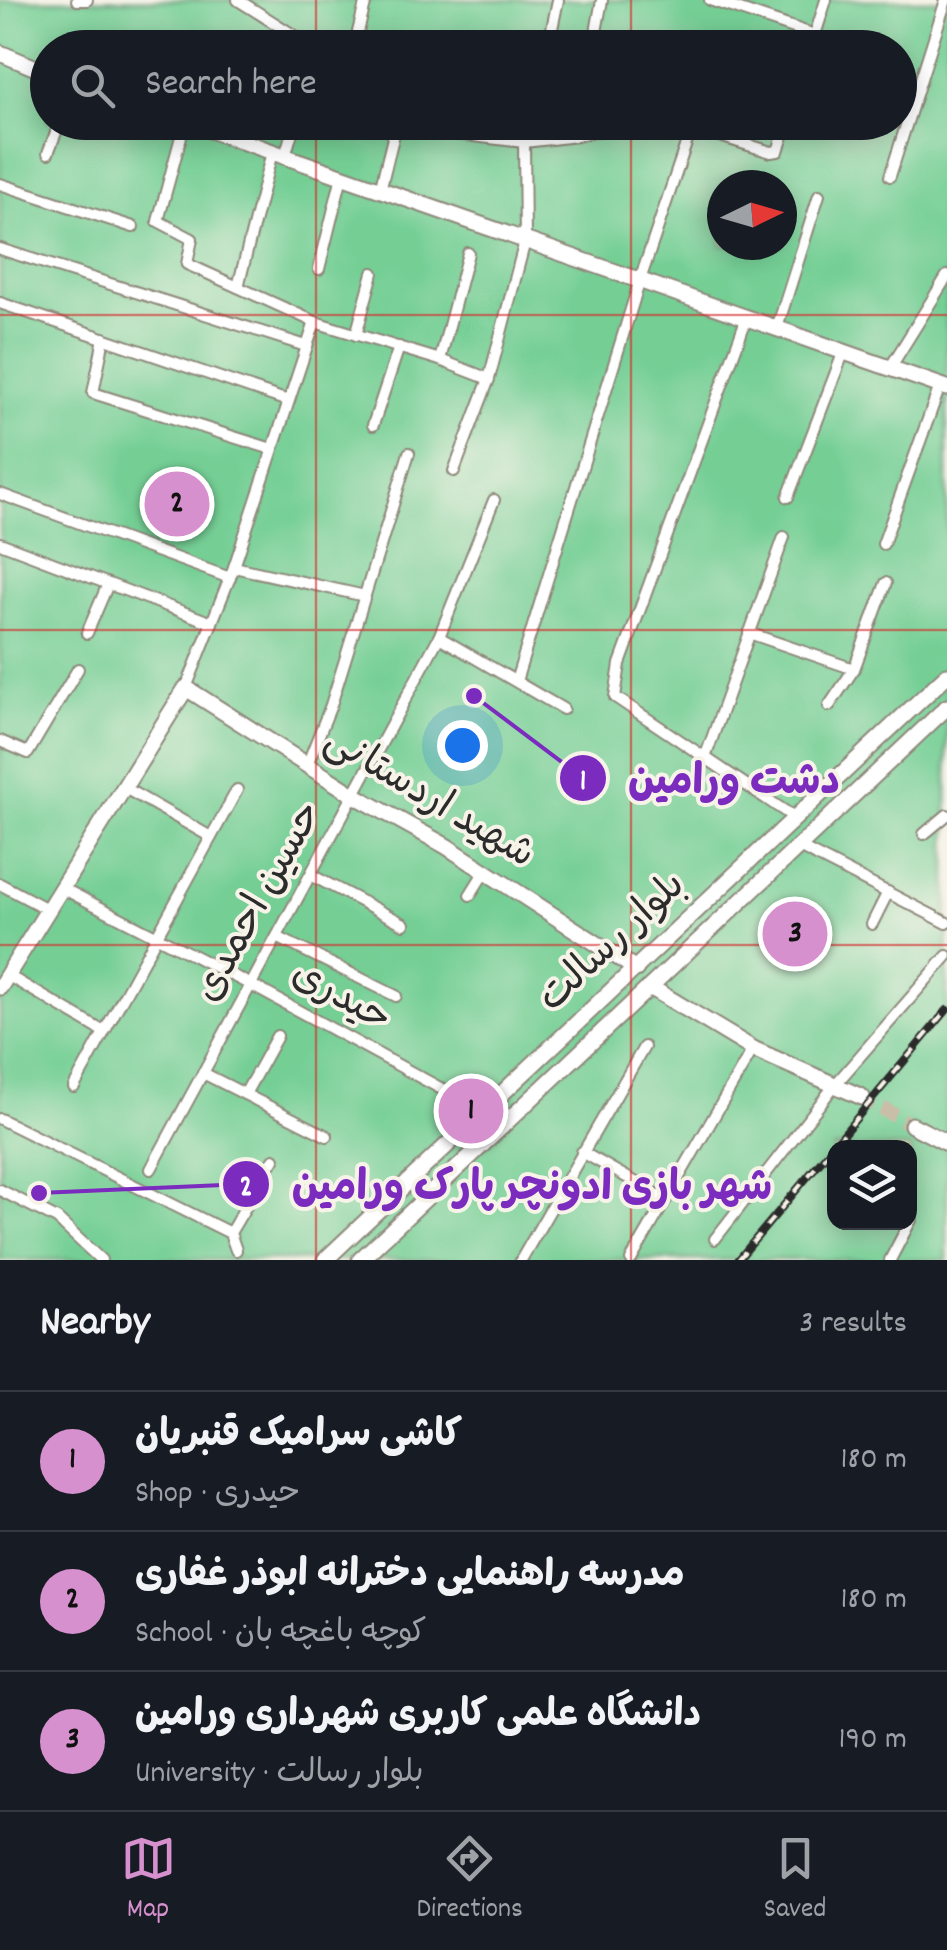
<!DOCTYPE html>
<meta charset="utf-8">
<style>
:root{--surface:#171b24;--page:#20242c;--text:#f1f3f6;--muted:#9ea1a6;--line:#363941;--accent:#d690ce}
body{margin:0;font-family:Dekko,"Playpen Sans Arabic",sans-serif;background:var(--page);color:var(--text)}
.controls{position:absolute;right:30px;bottom:30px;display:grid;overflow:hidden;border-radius:20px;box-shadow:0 5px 25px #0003}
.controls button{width:90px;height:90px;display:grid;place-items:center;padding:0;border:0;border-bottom:2px solid var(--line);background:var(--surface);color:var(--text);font:50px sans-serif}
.compass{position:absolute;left:707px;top:170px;width:90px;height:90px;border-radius:50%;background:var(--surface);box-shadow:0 5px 25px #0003;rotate:85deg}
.you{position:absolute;left:462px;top:745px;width:35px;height:35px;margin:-25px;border:8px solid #fff;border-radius:50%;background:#1a73e8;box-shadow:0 0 0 15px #1a73e833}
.badge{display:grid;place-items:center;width:65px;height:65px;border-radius:50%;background:var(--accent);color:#111;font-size:32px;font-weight:700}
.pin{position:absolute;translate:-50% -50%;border:5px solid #fff;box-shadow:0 2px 10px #0006}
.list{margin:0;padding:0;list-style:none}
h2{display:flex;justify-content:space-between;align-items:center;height:130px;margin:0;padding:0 40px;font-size:42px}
h2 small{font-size:32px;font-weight:400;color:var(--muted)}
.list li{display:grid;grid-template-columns:65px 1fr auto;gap:30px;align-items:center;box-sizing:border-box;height:140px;padding:0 40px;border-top:2px solid var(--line)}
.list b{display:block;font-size:38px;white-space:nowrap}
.list p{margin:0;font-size:32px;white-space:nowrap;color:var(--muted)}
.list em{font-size:32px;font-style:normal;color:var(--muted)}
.icon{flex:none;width:55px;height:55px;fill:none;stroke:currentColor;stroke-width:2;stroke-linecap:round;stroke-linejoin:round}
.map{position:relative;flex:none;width:947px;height:1260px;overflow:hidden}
.search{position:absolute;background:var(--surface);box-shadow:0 5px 25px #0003;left:30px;right:30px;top:30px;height:110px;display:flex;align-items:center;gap:25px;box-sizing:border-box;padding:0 35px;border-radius:55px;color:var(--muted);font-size:38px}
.sheet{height:550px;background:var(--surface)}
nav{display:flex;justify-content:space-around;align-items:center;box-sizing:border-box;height:140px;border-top:2px solid var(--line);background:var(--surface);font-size:28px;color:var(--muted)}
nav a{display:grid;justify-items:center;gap:5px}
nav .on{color:var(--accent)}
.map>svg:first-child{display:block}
.green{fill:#75cf95;stroke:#507d60;stroke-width:2.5;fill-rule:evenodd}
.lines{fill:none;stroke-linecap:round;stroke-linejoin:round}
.secondary-tunnel{stroke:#c9bfa9;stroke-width:15;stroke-dasharray:15 8;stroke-linecap:butt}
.street-casing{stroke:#8e887a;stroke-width:14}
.secondary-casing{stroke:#8e887a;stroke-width:19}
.street{stroke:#fff;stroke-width:10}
.secondary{stroke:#fff;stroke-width:15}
.rail-casing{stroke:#2b2b2b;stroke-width:8}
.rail{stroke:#f7f3e8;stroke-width:4;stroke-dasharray:11;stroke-linecap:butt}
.grid{fill:none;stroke:#d62828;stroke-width:2.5;stroke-opacity:0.55}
.labels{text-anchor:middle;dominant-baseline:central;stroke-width:8;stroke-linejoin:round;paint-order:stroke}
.street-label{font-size:40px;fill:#2b2b2b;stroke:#f7f3e8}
.leader{fill:none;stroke:#7b2cbf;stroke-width:4}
.callout-dot{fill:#7b2cbf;stroke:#f7f3e8;stroke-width:4}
.mark-label{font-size:30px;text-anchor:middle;font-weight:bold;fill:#fff}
.callout-label{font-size:42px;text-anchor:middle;font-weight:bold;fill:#7b2cbf;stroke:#f7f3e8;stroke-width:8;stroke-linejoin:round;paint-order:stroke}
</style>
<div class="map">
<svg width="947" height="1260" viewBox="0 0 947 1260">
<rect width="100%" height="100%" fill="#f7f3e8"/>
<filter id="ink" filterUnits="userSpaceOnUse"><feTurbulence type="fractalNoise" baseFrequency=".01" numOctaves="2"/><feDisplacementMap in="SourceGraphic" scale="20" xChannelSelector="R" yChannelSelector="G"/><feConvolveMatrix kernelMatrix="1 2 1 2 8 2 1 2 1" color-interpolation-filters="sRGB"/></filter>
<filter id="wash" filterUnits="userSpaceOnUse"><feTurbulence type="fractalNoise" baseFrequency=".0048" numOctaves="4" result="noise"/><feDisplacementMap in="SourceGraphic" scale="40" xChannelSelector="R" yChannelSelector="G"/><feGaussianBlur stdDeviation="2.25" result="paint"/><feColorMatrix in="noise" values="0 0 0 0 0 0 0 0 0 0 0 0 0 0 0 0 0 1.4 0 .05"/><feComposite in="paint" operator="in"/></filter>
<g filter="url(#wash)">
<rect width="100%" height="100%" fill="#f0e4c8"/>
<!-- green -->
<path class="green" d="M 0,0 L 947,0 L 947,1260 L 0,1260 ZM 48,48 L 900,48 L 900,122 L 48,122 ZM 722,185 L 782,185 L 782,245 L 722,245 ZM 834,1148 L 910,1148 L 910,1222 L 834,1222 Z"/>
</g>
<g filter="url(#ink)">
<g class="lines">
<!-- secondary-tunnel -->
<polyline class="secondary-tunnel" points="862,1097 912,1125"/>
<!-- street casing -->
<g class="street-casing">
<g id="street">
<polyline points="77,0 87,0"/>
<polyline points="238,0 314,48"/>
<polyline points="710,0 815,35"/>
<polyline points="354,48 366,0"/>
<polyline points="548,48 558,0"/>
<polyline points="593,48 602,0"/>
<polyline points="811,48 826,0"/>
<polyline points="185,122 158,221 192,239 187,264 315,322 440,360 489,379"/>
<polyline points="662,122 681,124 771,152 778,151 788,122"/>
<polyline points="396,127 524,142 577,136 632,122"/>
<polyline points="48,153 60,122"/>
<polyline points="285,156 295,122"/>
<polyline points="890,176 946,0"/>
<polyline points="382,182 397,122"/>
<polyline points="0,184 133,227"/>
<polyline points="0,249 306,346"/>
<polyline points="319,269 342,176"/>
<polyline points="238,287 272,152"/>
<polyline points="0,303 288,401"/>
<polyline points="747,317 620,664 615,697 795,818"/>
<polyline points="777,328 819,195"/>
<polyline points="356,335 373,273"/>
<polyline points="104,338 93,393 272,449"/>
<polyline points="440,360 468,253"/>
<polyline points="890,368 947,276"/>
<polyline points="373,425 399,347"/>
<polyline points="454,471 489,379 525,241 524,142 528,122"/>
<polyline points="0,494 230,578"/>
<polyline points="788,497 844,351"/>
<polyline points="0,543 212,623"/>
<polyline points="883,544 940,386"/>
<polyline points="234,567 365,596"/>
<polyline points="87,633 108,584"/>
<polyline points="749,633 854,669"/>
<polyline points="439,637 563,709"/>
<polyline points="516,681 640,280 691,129"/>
<polyline points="186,688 234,567 315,322"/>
<polyline points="829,706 854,669 886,583"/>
<polyline points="0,741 28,753 78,669"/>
<polyline points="705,758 784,537"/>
<polyline points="307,765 331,705 409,453"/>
<polyline points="123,787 211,837"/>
<polyline points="924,834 947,815"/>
<polyline points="799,847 947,923"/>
<polyline points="311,875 404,924"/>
<polyline points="0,884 47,909"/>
<polyline points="60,887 251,985 484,1112"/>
<polyline points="470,895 485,871"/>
<polyline points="872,924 888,892"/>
<polyline points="277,937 396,996"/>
<polyline points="7,975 104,1032"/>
<polyline points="203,1073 327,1136"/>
<polyline points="74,1087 237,790"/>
<polyline points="245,1094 277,1036"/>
<polyline points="0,1119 230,1233"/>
<polyline points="582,1152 665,1199"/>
<polyline points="151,1169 439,637 494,500"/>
<polyline points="0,1190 57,1219 101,1260"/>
<polyline points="715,1239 834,1086 947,956"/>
<polyline points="236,1250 230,1233 274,1159"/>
<polyline points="521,1260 644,1047"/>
<polyline points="631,1260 753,1049"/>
<polyline points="890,1260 912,1218"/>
</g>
</g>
<!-- secondary casing -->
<g class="secondary-casing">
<g id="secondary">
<polyline points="0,53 48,73"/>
<polyline points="187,122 947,388"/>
<polyline points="0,987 186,688 354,795 446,846 636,969"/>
<polyline points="650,987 753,1049 862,1097"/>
<polyline points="912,1125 947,1143"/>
<polyline points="325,1260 947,675"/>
<polyline points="360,1260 947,707"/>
</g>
</g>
<!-- street -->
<use href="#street" class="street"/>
<!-- secondary -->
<use href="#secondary" class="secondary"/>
<!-- rail casing -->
<g class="rail-casing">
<polyline id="rail" points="738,1260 947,1010"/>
</g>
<!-- rail -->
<use href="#rail" class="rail"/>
</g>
</g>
<!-- grid -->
<path class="grid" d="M 316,0 L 316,48M 631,0 L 631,48M 316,122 L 316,1260M 631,122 L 631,1260M 0,315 L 947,315M 0,630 L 947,630M 0,945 L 947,945"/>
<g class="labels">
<!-- street labels -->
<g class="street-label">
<text transform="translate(428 800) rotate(31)">شهید اردستانی</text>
<text transform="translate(261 903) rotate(-61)">حسین احمدی</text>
<text transform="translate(614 944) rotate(-43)">بلوار رسالت</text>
<text transform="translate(340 999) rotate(29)">حیدری</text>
</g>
</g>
<!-- callouts -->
<path class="leader" d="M474 696L583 778M39 1193L246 1184"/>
<g class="callout-dot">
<circle cx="474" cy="696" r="10"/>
<circle cx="39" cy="1193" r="10"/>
<circle cx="583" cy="778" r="25"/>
<circle cx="246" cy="1184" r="25"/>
</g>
<g class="mark-label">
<text x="583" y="789">1</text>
<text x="246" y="1195">2</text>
</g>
<g class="callout-label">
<text x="734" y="793">دشت ورامین</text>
<text x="532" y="1199">شهر بازی ادونچر پارک ورامین</text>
</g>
</svg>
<div class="controls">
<button><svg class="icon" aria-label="layers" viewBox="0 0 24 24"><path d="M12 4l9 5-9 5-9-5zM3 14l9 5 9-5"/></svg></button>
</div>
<svg class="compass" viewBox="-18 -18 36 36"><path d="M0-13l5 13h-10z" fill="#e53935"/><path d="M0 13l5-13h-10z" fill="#9ea1a6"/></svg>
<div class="you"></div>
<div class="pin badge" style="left:471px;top:1111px">1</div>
<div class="pin badge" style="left:177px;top:504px">2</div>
<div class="pin badge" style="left:795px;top:934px">3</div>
<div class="search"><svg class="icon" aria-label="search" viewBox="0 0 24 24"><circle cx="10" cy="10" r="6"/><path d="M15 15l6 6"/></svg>Search here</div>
</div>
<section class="sheet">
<h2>Nearby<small>3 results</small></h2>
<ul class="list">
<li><span class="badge">1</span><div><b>کاشی سرامیک قنبریان</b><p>Shop · حیدری</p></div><em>180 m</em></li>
<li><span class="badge">2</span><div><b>مدرسه راهنمایی دخترانه ابوذر غفاری</b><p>School · کوچه باغچه بان</p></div><em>180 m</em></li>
<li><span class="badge">3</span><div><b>دانشگاه علمی کاربری شهرداری ورامین</b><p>University · بلوار رسالت</p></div><em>190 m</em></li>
</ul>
</section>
<nav>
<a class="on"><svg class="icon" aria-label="map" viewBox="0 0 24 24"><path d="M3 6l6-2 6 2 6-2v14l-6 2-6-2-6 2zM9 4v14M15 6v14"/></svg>Map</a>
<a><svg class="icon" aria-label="directions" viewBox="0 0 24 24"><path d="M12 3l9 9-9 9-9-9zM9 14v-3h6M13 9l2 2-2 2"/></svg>Directions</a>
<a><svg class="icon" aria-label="saved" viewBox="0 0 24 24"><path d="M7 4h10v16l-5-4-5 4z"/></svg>Saved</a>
</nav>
